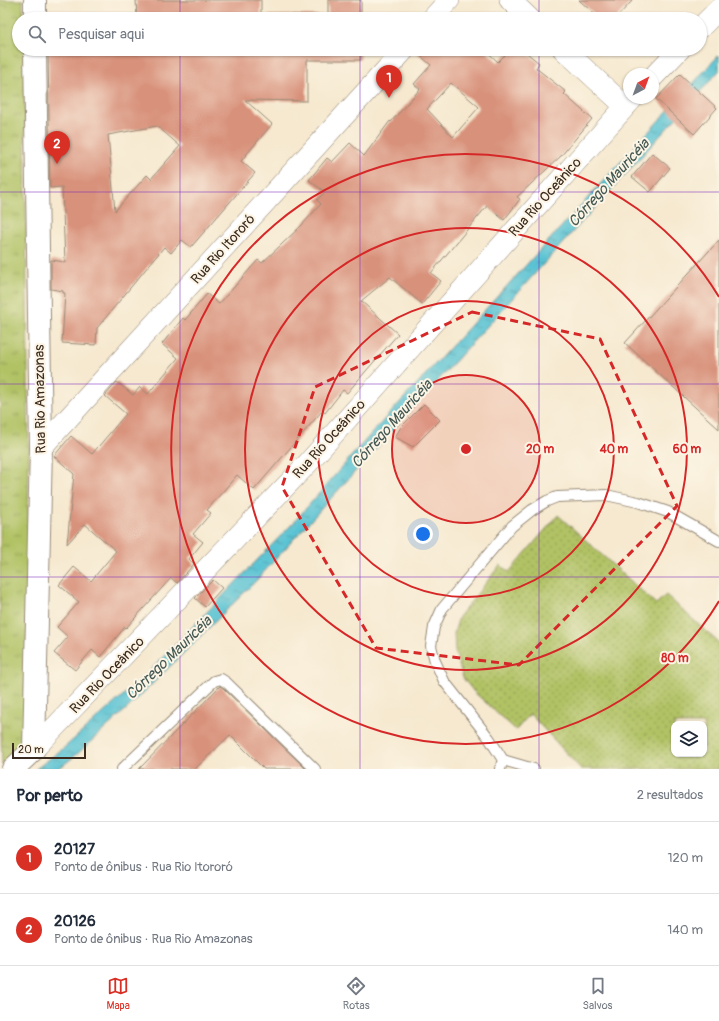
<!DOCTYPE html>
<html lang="pt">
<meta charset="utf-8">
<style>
:root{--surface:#fff;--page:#f2f2f3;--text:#1f2937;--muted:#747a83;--line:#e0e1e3;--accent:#d93025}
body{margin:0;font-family:Pangolin,sans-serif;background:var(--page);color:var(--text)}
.controls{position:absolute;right:12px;bottom:12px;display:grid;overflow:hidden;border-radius:8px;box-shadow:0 1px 3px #0004}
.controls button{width:36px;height:36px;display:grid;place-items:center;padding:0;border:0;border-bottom:1px solid var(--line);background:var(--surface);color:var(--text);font:20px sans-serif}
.compass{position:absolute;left:623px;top:68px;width:36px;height:36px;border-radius:50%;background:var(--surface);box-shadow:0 1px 3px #0004;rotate:41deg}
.scale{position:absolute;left:12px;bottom:10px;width:74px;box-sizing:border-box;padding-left:4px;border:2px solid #3b2a1e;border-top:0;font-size:11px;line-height:14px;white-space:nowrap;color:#3b2a1e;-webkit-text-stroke:3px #fcf5e5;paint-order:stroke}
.you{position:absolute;left:423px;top:534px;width:14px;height:14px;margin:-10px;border:3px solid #fff;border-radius:50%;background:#1a73e8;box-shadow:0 0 0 6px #1a73e833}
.badge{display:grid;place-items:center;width:26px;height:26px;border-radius:50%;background:var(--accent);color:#fff;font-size:13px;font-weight:700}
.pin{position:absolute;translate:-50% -33px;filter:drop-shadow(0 1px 2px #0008)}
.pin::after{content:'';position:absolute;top:21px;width:14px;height:12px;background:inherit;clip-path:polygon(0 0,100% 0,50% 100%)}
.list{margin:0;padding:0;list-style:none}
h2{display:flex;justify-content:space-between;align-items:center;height:52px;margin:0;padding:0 16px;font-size:17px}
h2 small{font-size:13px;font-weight:400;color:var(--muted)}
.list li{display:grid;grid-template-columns:26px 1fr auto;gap:12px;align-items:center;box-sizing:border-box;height:72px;padding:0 16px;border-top:1px solid var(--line)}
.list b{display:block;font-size:15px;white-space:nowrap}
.list p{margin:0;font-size:13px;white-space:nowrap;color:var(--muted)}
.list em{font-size:13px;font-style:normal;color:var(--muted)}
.icon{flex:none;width:22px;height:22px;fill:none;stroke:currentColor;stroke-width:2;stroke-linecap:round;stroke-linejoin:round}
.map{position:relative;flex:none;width:719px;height:769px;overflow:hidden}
.search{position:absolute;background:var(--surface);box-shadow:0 1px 3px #0004;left:12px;right:12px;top:12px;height:44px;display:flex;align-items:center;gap:10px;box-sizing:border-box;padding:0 14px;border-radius:22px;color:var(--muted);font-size:15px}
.sheet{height:196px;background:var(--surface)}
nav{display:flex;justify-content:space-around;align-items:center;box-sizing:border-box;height:56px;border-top:1px solid var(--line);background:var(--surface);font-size:11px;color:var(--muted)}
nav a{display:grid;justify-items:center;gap:2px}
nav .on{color:var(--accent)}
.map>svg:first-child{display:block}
.grass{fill:url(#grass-dots);stroke:#767642;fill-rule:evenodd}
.park{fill:url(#park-tufts);stroke:#767642}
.water{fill:url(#water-ripples);stroke:#4a7678}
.building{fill:#d8917a;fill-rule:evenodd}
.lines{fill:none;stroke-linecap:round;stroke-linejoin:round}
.service-casing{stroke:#988a77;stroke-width:12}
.minor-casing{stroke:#988a77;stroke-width:22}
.tertiary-casing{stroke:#988a77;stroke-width:24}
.service{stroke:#fff;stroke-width:10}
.minor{stroke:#fff;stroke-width:21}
.tertiary{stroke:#fff;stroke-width:22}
.marked{fill:none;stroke:#d62828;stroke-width:3;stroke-dasharray:8 5;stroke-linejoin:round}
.grid{fill:none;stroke:#7b2cbf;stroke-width:1;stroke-opacity:0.55}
.ring{fill:none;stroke:#d62828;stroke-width:2}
.labels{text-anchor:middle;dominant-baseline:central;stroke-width:4;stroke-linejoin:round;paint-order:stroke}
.street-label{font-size:14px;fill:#3b2a1e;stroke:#fcf5e5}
.water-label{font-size:15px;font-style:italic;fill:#445854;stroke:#fcf5e5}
.centre{fill:#d62828;stroke:#fcf5e5;stroke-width:2}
.ring-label{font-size:12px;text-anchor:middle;font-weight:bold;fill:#d62828;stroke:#fcf5e5;stroke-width:4;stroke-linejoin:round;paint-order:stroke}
</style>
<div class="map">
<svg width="719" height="769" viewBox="0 0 719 769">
<defs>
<pattern id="grass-dots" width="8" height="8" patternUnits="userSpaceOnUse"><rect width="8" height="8" fill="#b1c265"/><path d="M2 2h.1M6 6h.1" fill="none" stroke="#919e53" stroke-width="1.8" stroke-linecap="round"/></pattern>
<pattern id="park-tufts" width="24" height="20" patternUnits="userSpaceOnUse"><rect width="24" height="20" fill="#b1c265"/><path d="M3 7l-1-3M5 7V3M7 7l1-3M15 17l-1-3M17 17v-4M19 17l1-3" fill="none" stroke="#919e53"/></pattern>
<pattern id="water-ripples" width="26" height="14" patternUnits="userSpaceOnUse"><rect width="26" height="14" fill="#58c2d3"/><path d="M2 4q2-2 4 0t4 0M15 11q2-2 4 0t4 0" fill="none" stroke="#4a9eab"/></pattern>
</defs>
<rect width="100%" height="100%" fill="#fcf5e5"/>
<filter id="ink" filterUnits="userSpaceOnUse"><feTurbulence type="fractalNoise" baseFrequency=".025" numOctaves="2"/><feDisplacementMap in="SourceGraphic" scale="8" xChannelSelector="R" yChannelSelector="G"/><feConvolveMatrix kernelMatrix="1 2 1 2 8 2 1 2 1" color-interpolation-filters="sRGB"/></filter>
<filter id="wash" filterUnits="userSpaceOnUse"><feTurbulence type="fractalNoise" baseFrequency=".012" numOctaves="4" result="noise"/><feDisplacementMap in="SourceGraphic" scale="16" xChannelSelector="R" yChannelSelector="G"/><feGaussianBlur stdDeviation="0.9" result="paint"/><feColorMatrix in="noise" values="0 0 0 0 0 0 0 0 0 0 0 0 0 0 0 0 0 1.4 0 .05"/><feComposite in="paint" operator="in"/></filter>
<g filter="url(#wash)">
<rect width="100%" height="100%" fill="#f6e9d0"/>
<!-- grass -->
<path class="grass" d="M 558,515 L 656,604 L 666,595 L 719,643 L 719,769 L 581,769 L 530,714 L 516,730 L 474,692 L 463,678 L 455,651 L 454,633 L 459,617 L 500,565 L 509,572 ZM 674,724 L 704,724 L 704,754 L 674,754 Z"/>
<!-- park -->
<polygon class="park" points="0,0 23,0 23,19 19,19 19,49 24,49 29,456 25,741 2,765 0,705"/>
<!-- water -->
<polygon class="water" points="719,55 719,71 253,584 130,706 75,756 58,769 36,769 65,747 145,676 294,522 370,435"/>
<g id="blocks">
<!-- building -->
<g class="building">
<polygon points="136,0 261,0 261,15 328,15 328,0 361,0 361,19 100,19 100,16 137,17"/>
<polygon points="579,0 633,0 615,19 600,19"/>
<path d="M 48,49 L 361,49 L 361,60 L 307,60 L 307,101 L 245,100 L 272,124 L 241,161 L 255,173 L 191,247 L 182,240 L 171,253 L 164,247 L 97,328 L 96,345 L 62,343 L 65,293 L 63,293 L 63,291 L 51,289 L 51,260 L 65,262 L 62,187 L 50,188 ZM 157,126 L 180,146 L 151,179 L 147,175 L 115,211 L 108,135 Z"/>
<path d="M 417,49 L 484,49 L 498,62 L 511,49 L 522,49 L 539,63 L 536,68 L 566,92 L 564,94 L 592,119 L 561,156 L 517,197 L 520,199 L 504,220 L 487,206 L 431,273 L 441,281 L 422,304 L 390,277 L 361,301 L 398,334 L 347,393 L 343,390 L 325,413 L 322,411 L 254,490 L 237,475 L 207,510 L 211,513 L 193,534 L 203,542 L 189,559 L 194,564 L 177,583 L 171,578 L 126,628 L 125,627 L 100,657 L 92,650 L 75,670 L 54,653 L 68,637 L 57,627 L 79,602 L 59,585 L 74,567 L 91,581 L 116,551 L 85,524 L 67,544 L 74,474 L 54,456 L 71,436 L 92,454 L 126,414 L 105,396 L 117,382 L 133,395 L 140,387 L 148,394 L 178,358 L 162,344 L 183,318 L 185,320 L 207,294 L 219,304 L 258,260 L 262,263 L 301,226 L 321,204 L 317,200 L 325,192 L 309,180 L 327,158 L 332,162 L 350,143 L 364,156 L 390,121 L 391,122 L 420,89 L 414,84 L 431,65 L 416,52 ZM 451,83 L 479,107 L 453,137 L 427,109 Z"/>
<polygon points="680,74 717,108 694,134 656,99"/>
<polygon points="652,153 670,168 650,192 632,177"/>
<polygon points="719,240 719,429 625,343"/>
<polygon points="424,404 440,420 413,447 395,437 401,427"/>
<polygon points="213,580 222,588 205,607 195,598"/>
<polygon points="220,686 223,688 306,769 264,769 230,735 195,769 139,769"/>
</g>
</g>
</g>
<g filter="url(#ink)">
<use href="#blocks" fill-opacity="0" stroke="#988a77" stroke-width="1"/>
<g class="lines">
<!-- service casing -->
<g class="service-casing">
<g id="service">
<polyline points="503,760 534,769"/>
<polyline points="122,769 214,681 221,679 227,683 315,769"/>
<polyline points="500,769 503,760 489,738 444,681 435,661 431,646 434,627 442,609 512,526 532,510 547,501 557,497 606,495 638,502 668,512 719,541"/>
</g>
</g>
<!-- minor casing -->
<g class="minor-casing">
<g id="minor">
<polyline points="510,0 530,19"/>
<polyline points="432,19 449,0"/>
<polyline points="700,28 719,9"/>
<polyline points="563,49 625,106"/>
<polyline points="653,77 680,49"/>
<polyline points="41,448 405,49"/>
<polyline points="34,749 308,463 633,98"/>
</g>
</g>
<!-- tertiary casing -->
<g class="tertiary-casing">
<g id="tertiary">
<polyline points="35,0 35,19"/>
<polyline points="13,769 34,749 41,448 35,49"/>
</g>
</g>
<!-- service -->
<use href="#service" class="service"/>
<!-- minor -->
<use href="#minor" class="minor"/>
<!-- tertiary -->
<use href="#tertiary" class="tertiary"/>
</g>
</g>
<!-- marked area -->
<path class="marked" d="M 472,312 L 600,339 L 677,506 L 519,665 L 376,648 L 282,487 L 315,387 Z"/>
<!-- grid -->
<path class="grid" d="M 180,0 L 180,19M 360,0 L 360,19M 539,0 L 539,19M 180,49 L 180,769M 360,49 L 360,769M 539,49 L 539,769M 0,192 L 719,192M 0,384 L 719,384M 0,577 L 719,577"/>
<!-- distance rings -->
<circle cx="466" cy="449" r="74" fill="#d62828" fill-opacity=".12"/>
<g class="ring">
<circle cx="466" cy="449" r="74"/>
<circle cx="466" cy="449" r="148"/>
<circle cx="466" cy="449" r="221"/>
<path d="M719 601A295 295 0 1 1 719 297"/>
</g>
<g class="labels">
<!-- street labels -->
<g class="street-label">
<text transform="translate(545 197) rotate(-48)">Rua Rio Oceânico</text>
<text transform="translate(223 249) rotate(-48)">Rua Rio Itororó</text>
<text transform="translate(40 399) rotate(-91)">Rua Rio Amazonas</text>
<text transform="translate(329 439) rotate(-48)">Rua Rio Oceânico</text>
<text transform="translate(107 675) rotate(-46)">Rua Rio Oceânico</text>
</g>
<!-- water labels -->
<g class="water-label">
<text transform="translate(609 183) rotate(-48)">Córrego Mauricéia</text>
<text transform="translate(392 424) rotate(-48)">Córrego Mauricéia</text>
<text transform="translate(169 658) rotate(-44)">Córrego Mauricéia</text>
</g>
</g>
<circle cx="466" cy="449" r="6" class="centre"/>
<g class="ring-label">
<text x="540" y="453">20 m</text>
<text x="614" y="453">40 m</text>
<text x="687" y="453">60 m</text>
<text x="675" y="662">80 m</text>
</g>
</svg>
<div class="controls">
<button><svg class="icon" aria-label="layers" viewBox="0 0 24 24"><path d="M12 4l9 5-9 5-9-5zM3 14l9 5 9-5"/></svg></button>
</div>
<svg class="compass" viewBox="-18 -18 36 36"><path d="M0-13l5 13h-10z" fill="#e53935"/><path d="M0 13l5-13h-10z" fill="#747a83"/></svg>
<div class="scale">20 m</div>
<div class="you"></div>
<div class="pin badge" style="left:389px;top:98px">1</div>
<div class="pin badge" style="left:57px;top:164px">2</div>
<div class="search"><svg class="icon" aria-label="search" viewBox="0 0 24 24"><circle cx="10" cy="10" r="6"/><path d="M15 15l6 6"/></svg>Pesquisar aqui</div>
</div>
<section class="sheet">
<h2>Por perto<small>2 resultados</small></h2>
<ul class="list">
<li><span class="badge">1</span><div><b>20127</b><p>Ponto de ônibus · Rua Rio Itororó</p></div><em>120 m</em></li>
<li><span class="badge">2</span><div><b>20126</b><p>Ponto de ônibus · Rua Rio Amazonas</p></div><em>140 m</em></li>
</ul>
</section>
<nav>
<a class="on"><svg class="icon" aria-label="map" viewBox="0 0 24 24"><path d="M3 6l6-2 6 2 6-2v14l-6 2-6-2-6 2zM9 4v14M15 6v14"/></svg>Mapa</a>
<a><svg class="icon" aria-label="directions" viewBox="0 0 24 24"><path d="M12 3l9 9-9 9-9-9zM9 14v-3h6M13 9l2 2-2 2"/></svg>Rotas</a>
<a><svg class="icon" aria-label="saved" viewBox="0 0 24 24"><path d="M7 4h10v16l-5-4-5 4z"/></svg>Salvos</a>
</nav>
